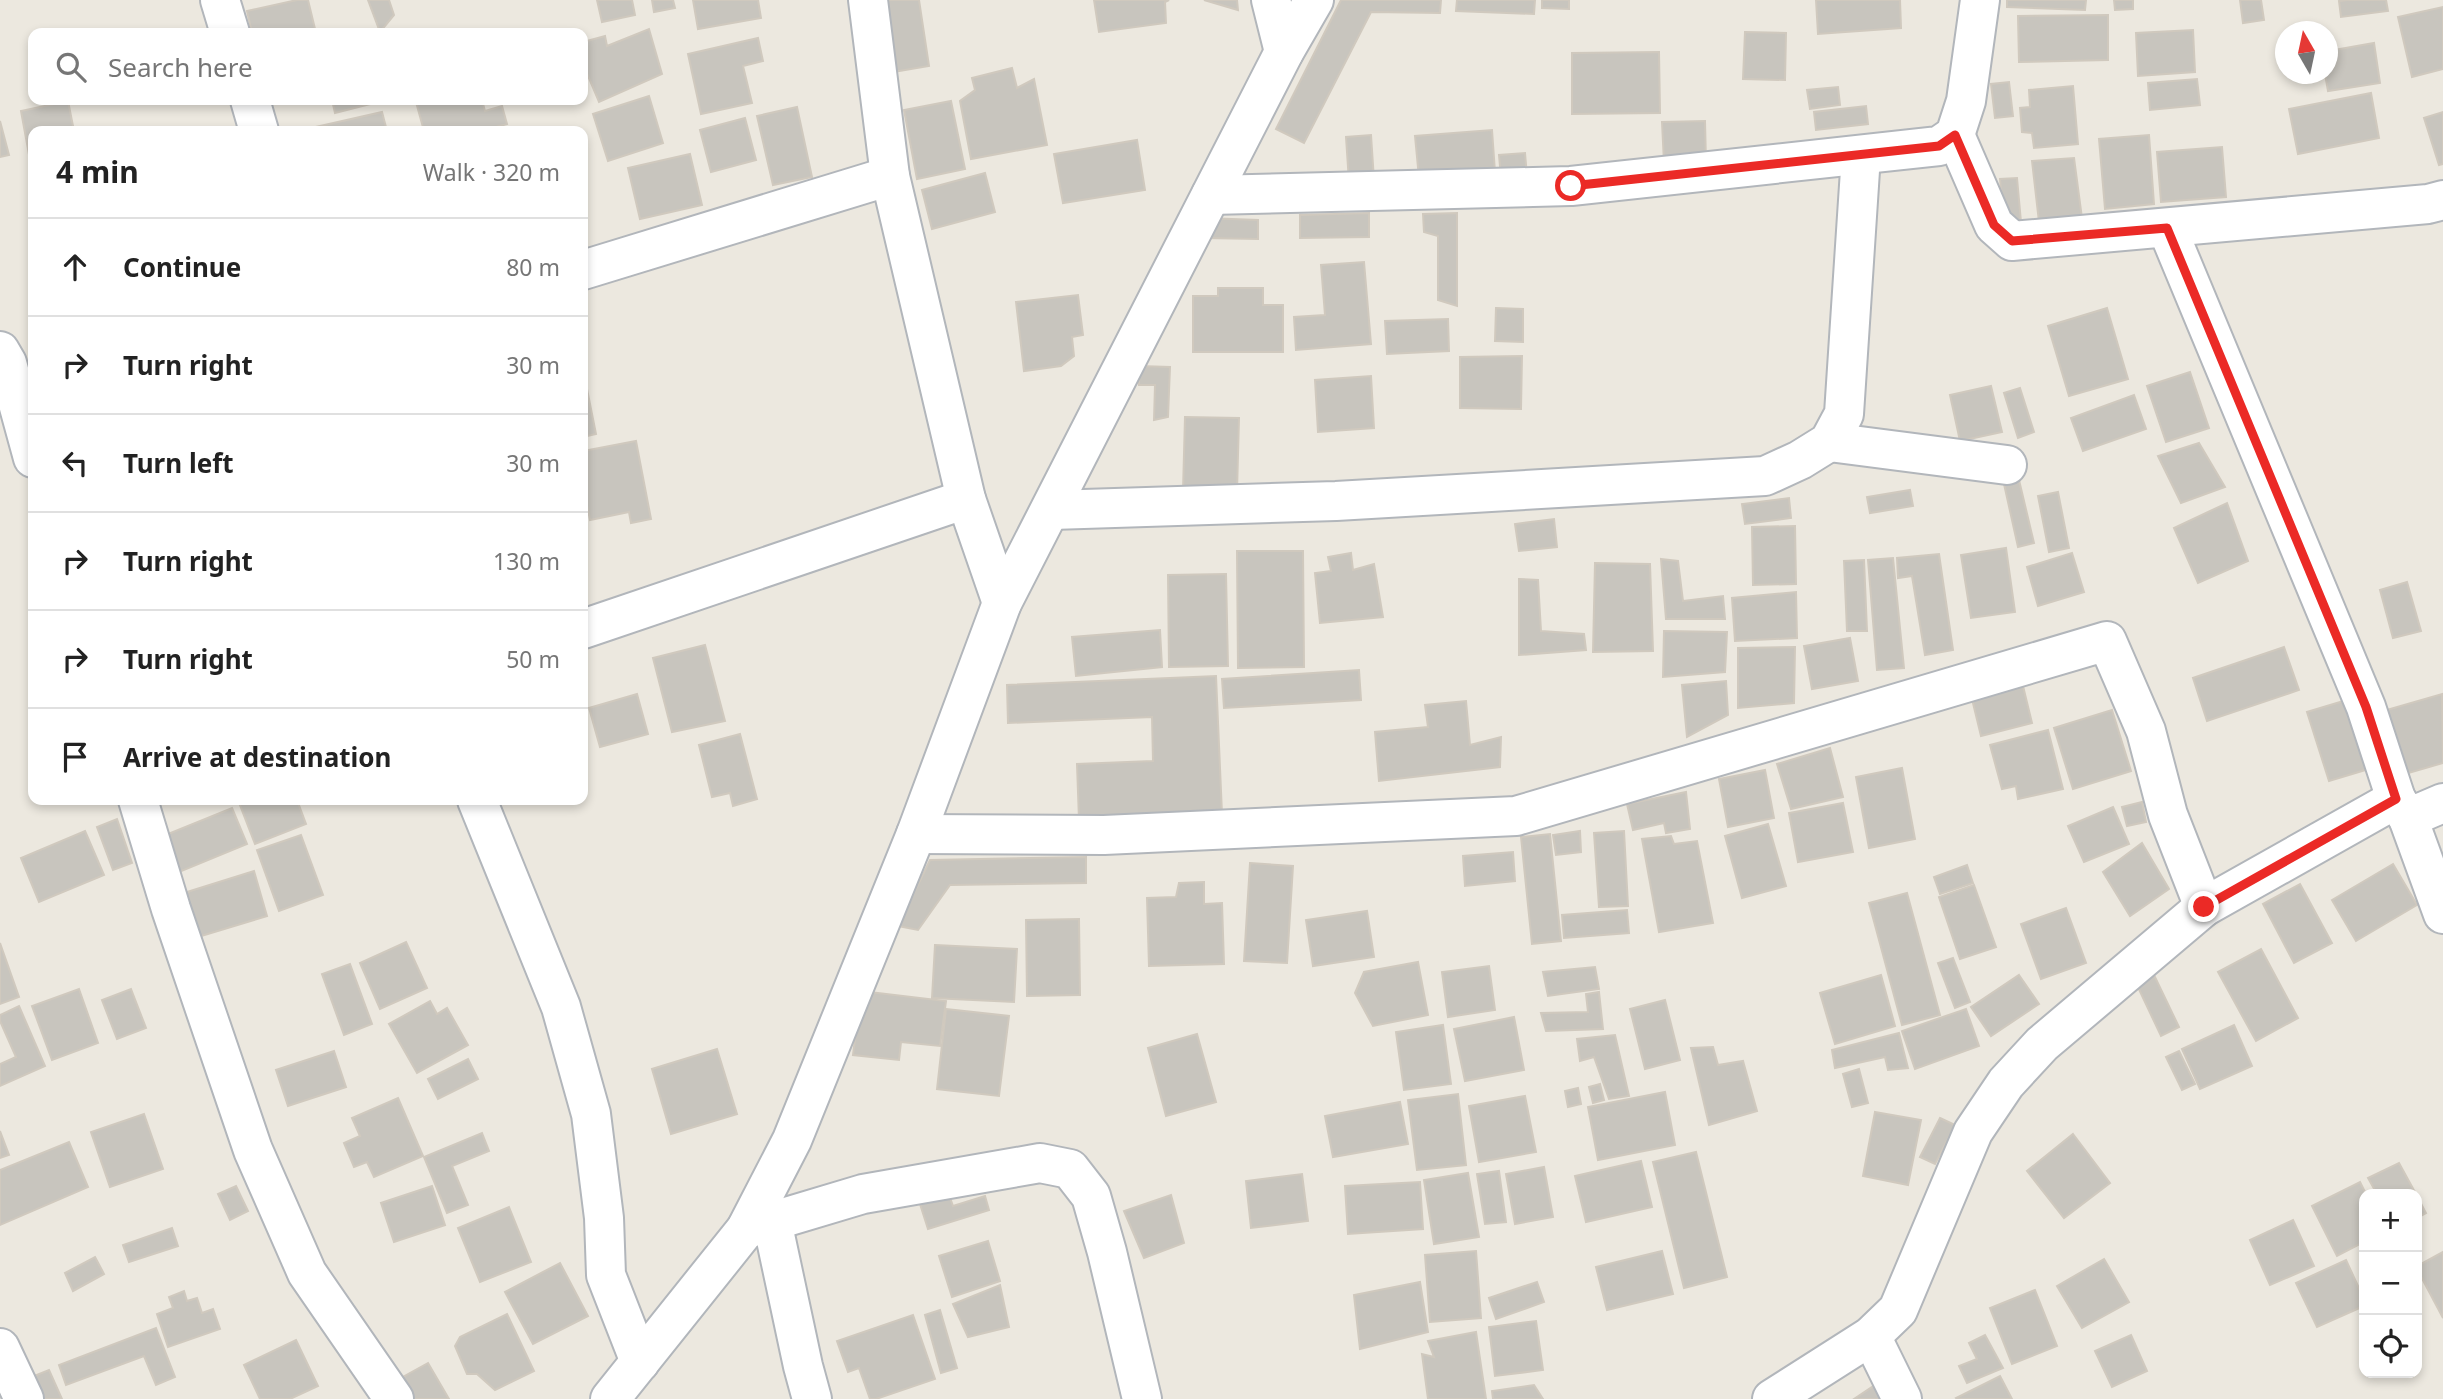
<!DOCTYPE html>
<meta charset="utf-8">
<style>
:root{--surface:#fff;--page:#f6f6f6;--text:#222;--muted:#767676;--line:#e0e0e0}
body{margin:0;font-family:"Noto Sans",sans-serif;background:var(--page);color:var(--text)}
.controls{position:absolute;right:21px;bottom:21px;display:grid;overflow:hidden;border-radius:14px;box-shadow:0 4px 10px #0003}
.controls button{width:63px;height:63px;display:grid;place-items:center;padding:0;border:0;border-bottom:2px solid var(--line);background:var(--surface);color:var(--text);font:35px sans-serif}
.compass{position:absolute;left:2275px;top:21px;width:63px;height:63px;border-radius:50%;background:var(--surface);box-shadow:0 4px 10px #0003;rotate:351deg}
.stop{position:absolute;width:21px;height:21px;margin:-16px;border:5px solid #eb2a26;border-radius:50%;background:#fff}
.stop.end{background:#eb2a26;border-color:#fff;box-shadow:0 2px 7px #0008}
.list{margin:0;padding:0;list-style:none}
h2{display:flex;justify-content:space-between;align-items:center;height:91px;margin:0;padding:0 28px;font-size:30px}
h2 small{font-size:23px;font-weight:400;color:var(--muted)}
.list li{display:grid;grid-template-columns:46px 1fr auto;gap:21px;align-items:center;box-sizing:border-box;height:98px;padding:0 28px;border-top:2px solid var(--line)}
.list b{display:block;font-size:26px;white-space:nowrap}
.list em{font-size:23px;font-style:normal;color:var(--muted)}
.icon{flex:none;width:38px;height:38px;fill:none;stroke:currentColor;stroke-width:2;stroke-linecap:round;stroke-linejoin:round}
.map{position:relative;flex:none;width:2443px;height:1399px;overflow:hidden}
.search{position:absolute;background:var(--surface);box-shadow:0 4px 10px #0003;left:28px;top:28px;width:560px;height:77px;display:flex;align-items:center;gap:18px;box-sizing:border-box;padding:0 24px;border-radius:14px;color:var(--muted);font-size:26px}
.panel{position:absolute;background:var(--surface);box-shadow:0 4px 10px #0003;left:28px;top:126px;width:560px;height:679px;border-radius:14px}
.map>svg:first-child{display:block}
.building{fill:#c8c5be;stroke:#d0c9be;stroke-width:2}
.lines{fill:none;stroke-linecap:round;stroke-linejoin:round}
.minor-casing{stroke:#b2b6bb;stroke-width:42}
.minor{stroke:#fff;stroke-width:38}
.route{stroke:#eb2a26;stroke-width:9}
</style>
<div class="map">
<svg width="2443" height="1399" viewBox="0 0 2443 1399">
<rect width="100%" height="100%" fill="#ece8df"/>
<!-- building -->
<g class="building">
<polygon points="297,0 308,0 316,33 252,33 247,11"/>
<polygon points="368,0 389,0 394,15 380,32"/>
<polygon points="597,0 632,0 635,15 602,22"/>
<polygon points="652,0 673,0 675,8 654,12"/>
<polygon points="693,0 758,0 761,18 698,29"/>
<polygon points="882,0 919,0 929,66 893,72"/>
<polygon points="1094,0 1169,0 1165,2 1166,23 1099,32"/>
<polygon points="1204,0 1237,0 1238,10"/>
<polygon points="1341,0 1441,0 1440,13 1371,12 1304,143 1276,129"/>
<polygon points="1457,0 1535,0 1534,14 1456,11"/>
<polygon points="1542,0 1569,0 1569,9 1542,8"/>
<polygon points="1816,0 1900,0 1901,28 1818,34"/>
<polygon points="2007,0 2086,0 2085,10 2007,7"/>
<polygon points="2114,0 2133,0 2133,9 2115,10"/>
<polygon points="2240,0 2261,0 2264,20 2243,23"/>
<polygon points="2347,0 2386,0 2388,11 2341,17 2339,1"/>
<polygon points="2443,7 2443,69 2412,77 2398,17"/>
<polygon points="2108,15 2108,60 2019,62 2018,16"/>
<polygon points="649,29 662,74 599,102 583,64 583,42 605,36 607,46"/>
<polygon points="2193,30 2195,72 2138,76 2136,33"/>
<polygon points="1745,32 1786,33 1785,80 1743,79"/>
<polygon points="758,38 763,61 743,66 752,103 701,114 688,54"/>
<polygon points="2374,43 2380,83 2328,91 2325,74 2328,74 2328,51"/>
<polygon points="1659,52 1660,113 1572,114 1572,53"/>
<polygon points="1012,68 1017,88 1034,79 1047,145 971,159 960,101 975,90 972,78"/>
<polygon points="2197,79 2200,105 2150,110 2148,83"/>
<polygon points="2009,82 2013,116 1995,118 1991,84"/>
<polygon points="2073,86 2078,144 2034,148 2032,133 2022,132 2020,108 2030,107 2029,90"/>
<polygon points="1838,87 1840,105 1810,109 1807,90"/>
<polygon points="2371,93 2379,138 2298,154 2289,109"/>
<polygon points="649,96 663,143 608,161 593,114"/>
<polygon points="332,100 386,100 335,113"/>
<polygon points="425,100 482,100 485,111 502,106 507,124 489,129 490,131 424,131 416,102"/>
<polygon points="68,101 74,131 33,131 32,171 21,111"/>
<polygon points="951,101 965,169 917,179 904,110"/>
<polygon points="1866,106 1868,124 1816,130 1814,112"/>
<polygon points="797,107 812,177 773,185 757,116"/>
<polygon points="382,112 387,131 298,131"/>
<polygon points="2443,112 2443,164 2439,165 2424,118"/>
<polygon points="745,118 756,160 711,172 700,130"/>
<polygon points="0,121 9,155 0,157"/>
<polygon points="1705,121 1706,162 1664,163 1662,122"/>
<polygon points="1492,130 1495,172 1419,178 1415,136"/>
<polygon points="1371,135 1374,180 1349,182 1346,137"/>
<polygon points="2149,135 2154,204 2105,209 2099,139"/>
<polygon points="1137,140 1145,190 1063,203 1054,154"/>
<polygon points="2222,147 2226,197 2161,202 2157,152"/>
<polygon points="1525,153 1527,176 1501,178 1499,155"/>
<polygon points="690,154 702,205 640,219 628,168"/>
<polygon points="2074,158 2082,218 2039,222 2032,161"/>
<polygon points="985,173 995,212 932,229 922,190"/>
<polygon points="2017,178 2021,222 2004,223 2000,179"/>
<polygon points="1369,213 1369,237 1300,238 1300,215"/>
<polygon points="1457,213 1457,306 1438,300 1438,236 1424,232 1423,214"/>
<polygon points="1205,218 1258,220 1258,239 1204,238"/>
<polygon points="1364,262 1371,344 1296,350 1294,317 1325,315 1321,265"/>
<polygon points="1218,288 1263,288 1263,305 1283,305 1283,352 1193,352 1193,296 1218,296"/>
<polygon points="1078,295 1083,335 1072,337 1074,356 1061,366 1024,371 1016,302"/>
<polygon points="1496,308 1523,309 1523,342 1495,341"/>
<polygon points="2107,308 2128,379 2069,396 2048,326"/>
<polygon points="1448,319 1449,351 1387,354 1385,321"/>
<polygon points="1522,356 1521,409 1460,408 1460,357"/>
<polygon points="1139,366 1170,367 1168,417 1154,420 1155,385 1139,385"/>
<polygon points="583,369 596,434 583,437"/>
<polygon points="2190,372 2209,428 2166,442 2147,386"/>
<polygon points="1371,376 1374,428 1318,432 1315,380"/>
<polygon points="1991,386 2002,432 1960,441 1950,395"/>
<polygon points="2020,388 2034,432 2018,438 2004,393"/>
<polygon points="2134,395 2146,429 2083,451 2071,418"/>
<polygon points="1185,417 1239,418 1237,492 1183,491"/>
<polygon points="636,441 651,519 631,523 629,512 590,520 583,485 583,451"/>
<polygon points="2199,443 2225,487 2181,503 2158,456"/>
<polygon points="2019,480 2034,543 2018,547 2004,484"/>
<polygon points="1910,490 1913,506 1870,513 1867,497"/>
<polygon points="2058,492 2069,548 2049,552 2038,496"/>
<polygon points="1789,498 1791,518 1745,524 1742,504"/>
<polygon points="2227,503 2248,561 2198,583 2174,528"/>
<polygon points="1554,519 1557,547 1519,551 1515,524"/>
<polygon points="1795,526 1796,584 1753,585 1752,527"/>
<polygon points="2006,548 2015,612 1971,618 1961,555"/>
<polygon points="1237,551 1303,551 1304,667 1238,668"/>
<polygon points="1351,553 1353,570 1374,564 1383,617 1320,623 1315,573 1331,571 1328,557"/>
<polygon points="2072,553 2084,592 2038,606 2027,567"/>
<polygon points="1939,554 1953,650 1925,655 1912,576 1898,578 1897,558"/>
<polygon points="1893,558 1904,668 1877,670 1868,560"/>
<polygon points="1661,559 1678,561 1683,601 1723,596 1725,619 1666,619"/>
<polygon points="1864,560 1867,631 1847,631 1844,561"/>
<polygon points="1595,563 1650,564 1653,651 1593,652"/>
<polygon points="1226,574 1228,666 1169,667 1168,575"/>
<polygon points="1519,579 1538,580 1541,631 1584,634 1586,650 1519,655"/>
<polygon points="2407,582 2421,631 2393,638 2380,590"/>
<polygon points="1796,592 1797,638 1735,641 1732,598"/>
<polygon points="1160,630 1162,667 1076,676 1072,637"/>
<polygon points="1664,631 1727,632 1725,672 1663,677"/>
<polygon points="1850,638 1858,681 1812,689 1804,646"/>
<polygon points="705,645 725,721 672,732 653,658"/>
<polygon points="1795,647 1794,703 1738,708 1738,648"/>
<polygon points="2284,647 2299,690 2207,721 2193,678"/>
<polygon points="1359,670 1361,700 1224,708 1222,679"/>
<polygon points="1216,676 1222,814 1079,820 1077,764 1153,761 1152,717 1008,723 1007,685"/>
<polygon points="1726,681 1728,715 1687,737 1682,685"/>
<polygon points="2023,686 2032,723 1981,736 1972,699"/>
<polygon points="637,694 648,734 600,747 589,708"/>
<polygon points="2442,694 2443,763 2398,776 2380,712"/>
<polygon points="2350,699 2372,768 2329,781 2307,712"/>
<polygon points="1466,701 1470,745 1501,737 1500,767 1379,781 1375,732 1428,727 1425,705"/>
<polygon points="2112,710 2131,771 2073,789 2054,728"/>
<polygon points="2048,730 2063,789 2018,799 2016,786 2002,789 1990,745"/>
<polygon points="740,734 757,799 733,806 730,793 712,797 699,745"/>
<polygon points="1830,748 1843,797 1791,809 1777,764"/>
<polygon points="1902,768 1915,839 1869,848 1856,777"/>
<polygon points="1765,770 1774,818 1728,827 1719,779"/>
<polygon points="1686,792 1690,829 1666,833 1664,823 1633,830 1627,804"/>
<polygon points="238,800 297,800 306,824 255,844"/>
<polygon points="2142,802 2146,822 2127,826 2122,807"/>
<polygon points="1843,803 1853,852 1798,862 1789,813"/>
<polygon points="2113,807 2129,844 2084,862 2068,826"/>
<polygon points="232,808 247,844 179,872 163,836"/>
<polygon points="117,819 132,863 113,870 97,827"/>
<polygon points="1768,824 1786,886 1742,898 1725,836"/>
<polygon points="85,831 104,875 39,902 21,858"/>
<polygon points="1580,831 1581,852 1556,855 1553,835"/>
<polygon points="1624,831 1628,906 1599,907 1594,833"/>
<polygon points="1550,834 1561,941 1532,944 1521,837"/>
<polygon points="301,835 323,895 279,911 257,850"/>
<polygon points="1671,836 1674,844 1697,841 1713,923 1659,932 1642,839"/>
<polygon points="2142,843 2169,889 2130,916 2103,872"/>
<polygon points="1513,852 1515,881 1465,886 1463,856"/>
<polygon points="1086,857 1086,883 950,885 918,930 898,926 930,860"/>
<polygon points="1250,863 1293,866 1287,963 1244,961"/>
<polygon points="2393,864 2417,905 2356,941 2332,900"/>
<polygon points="1967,865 1973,883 1940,894 1934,877"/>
<polygon points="254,871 267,916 198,937 184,893"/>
<polygon points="1204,882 1204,904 1222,903 1224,964 1149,966 1147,898 1176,897 1179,883"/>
<polygon points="2300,884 2332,943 2294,963 2263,904"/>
<polygon points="1974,885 1996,947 1960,959 1939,897"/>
<polygon points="1907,893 1940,1015 1902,1025 1869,903"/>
<polygon points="2066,908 2086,963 2041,979 2021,924"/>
<polygon points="1627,910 1629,933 1564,938 1562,915"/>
<polygon points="1367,911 1374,957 1313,966 1306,920"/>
<polygon points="1079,919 1080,995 1027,996 1026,920"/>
<polygon points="406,942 427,988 380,1009 360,963"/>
<polygon points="0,943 19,997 0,1004"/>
<polygon points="935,945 1017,949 1014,1002 932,998"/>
<polygon points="2261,949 2298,1018 2256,1041 2218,972"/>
<polygon points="1953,958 1970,1002 1955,1008 1938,963"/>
<polygon points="1418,962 1428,1015 1373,1026 1355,993 1364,972"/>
<polygon points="350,964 372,1024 344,1035 322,974"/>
<polygon points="1489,966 1495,1010 1448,1017 1442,972"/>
<polygon points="1595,967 1599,989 1548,996 1543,972"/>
<polygon points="1881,975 1895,1026 1835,1044 1820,993"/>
<polygon points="2019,975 2039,1004 1991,1036 1971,1007"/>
<polygon points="2154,975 2179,1027 2161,1036 2136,983"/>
<polygon points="79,989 98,1043 52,1060 32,1006"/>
<polygon points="131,989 146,1028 117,1039 102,1000"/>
<polygon points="861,991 946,1001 940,1046 901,1042 899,1060 853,1055"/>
<polygon points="1599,992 1603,1029 1546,1031 1541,1013 1588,1012 1586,994"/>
<polygon points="1665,1000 1680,1060 1645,1069 1630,1009"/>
<polygon points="430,1001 437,1014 447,1008 468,1045 417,1073 389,1024"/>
<polygon points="19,1006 45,1066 0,1086 0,1064 16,1057 0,1021 0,1015"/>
<polygon points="946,1009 1009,1016 999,1096 937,1089"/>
<polygon points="1966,1009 1979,1046 1915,1069 1902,1031"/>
<polygon points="1514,1017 1524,1070 1465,1081 1454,1029"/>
<polygon points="1443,1025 1451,1084 1404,1090 1396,1032"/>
<polygon points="2234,1025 2252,1066 2200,1089 2182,1049"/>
<polygon points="1899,1033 1908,1068 1888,1070 1885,1057 1835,1068 1832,1050"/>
<polygon points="1197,1034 1216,1102 1166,1116 1148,1048"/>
<polygon points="1615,1035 1629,1096 1609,1099 1594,1057 1580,1061 1577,1039"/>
<polygon points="1713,1047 1718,1065 1743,1061 1757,1111 1709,1125 1691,1048"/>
<polygon points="717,1049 737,1114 671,1134 652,1069"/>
<polygon points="334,1051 346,1087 288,1106 276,1070"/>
<polygon points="2179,1051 2195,1084 2182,1090 2166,1057"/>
<polygon points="468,1059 478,1079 438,1099 428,1079"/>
<polygon points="1859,1069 1868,1103 1852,1107 1843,1074"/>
<polygon points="1600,1084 1604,1100 1593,1103 1589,1087"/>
<polygon points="1578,1088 1581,1104 1568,1107 1565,1091"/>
<polygon points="1665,1092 1675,1145 1598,1160 1588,1107"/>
<polygon points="1458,1094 1466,1165 1417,1170 1408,1100"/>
<polygon points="1525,1096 1536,1152 1479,1162 1469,1106"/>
<polygon points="398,1098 423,1156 374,1177 367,1162 354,1167 344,1143 360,1136 352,1118"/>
<polygon points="1400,1102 1408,1144 1333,1157 1325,1116"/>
<polygon points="1875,1112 1921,1120 1908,1185 1863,1176"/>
<polygon points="144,1114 163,1169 110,1187 91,1132"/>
<polygon points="1940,1118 1955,1125 1935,1164 1920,1157"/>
<polygon points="0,1131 9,1155 0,1158"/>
<polygon points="482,1133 489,1151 452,1166 468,1205 447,1213 424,1157"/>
<polygon points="2073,1134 2110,1183 2064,1218 2027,1171"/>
<polygon points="69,1142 88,1187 0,1225 0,1170"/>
<polygon points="1696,1152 1727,1277 1684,1288 1653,1162"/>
<polygon points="1641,1161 1652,1207 1586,1222 1575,1176"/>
<polygon points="2399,1163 2416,1194 2377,1194 2368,1178"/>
<polygon points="1544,1167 1553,1217 1515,1224 1506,1174"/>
<polygon points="1499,1171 1506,1222 1485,1224 1477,1174"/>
<polygon points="1468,1173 1479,1237 1434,1244 1424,1180"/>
<polygon points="1302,1174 1308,1221 1251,1228 1246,1181"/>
<polygon points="1420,1182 1423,1229 1348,1234 1345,1186"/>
<polygon points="2360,1182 2366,1194 2364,1194 2364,1242 2337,1256 2312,1206"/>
<polygon points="236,1186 248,1211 230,1220 218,1194"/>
<polygon points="432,1186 445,1225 394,1242 381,1203"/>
<polygon points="948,1192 953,1206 985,1196 989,1210 928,1229 919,1201"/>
<polygon points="1171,1195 1184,1243 1144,1258 1124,1211"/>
<polygon points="2417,1196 2426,1213 2417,1218"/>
<polygon points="509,1207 531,1262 480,1282 458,1228"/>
<polygon points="2293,1220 2314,1266 2270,1285 2250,1240"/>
<polygon points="172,1228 178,1246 129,1262 123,1245"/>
<polygon points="988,1241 1000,1281 952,1297 939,1256"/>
<polygon points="1476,1251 1481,1318 1430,1322 1425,1255"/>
<polygon points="1662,1251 1673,1294 1607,1310 1596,1267"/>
<polygon points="2443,1252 2443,1318 2417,1269 2417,1266"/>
<polygon points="95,1257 104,1274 73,1291 65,1273"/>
<polygon points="2104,1259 2129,1302 2082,1328 2057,1286"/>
<polygon points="2346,1260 2364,1299 2364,1306 2317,1327 2296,1283"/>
<polygon points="560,1263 588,1316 533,1344 505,1292"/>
<polygon points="1420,1282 1428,1332 1360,1349 1354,1295"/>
<polygon points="1537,1282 1544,1302 1496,1319 1489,1298"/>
<polygon points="1000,1285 1009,1327 968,1337 953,1304"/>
<polygon points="2035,1290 2057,1346 2012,1364 1990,1308"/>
<polygon points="184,1291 187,1301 197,1298 202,1313 213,1309 220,1329 168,1347 157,1314 173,1308 169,1297"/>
<polygon points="940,1310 957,1368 941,1373 925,1315"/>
<polygon points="507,1314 534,1371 495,1390 477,1374 467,1374 455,1346 460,1337"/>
<polygon points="913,1315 935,1379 876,1399 870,1399 859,1368 848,1372 837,1341"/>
<polygon points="1536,1321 1543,1370 1495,1376 1489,1327"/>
<polygon points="156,1328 175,1377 156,1385 144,1356 66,1385 59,1365"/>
<polygon points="1476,1332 1486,1399 1428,1399 1422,1354 1434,1357 1428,1341"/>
<polygon points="1985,1335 2003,1368 1967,1383 1959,1366 1977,1359 1969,1343"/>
<polygon points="2131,1335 2147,1371 2112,1387 2095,1351"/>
<polygon points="296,1340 318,1386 290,1399 260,1399 244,1365"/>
<polygon points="428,1363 449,1399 403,1399 394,1382"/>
<polygon points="49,1370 62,1399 38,1399 29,1378"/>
<polygon points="2000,1376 2012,1399 1957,1399 1956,1398"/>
<polygon points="1534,1385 1543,1399 1493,1399 1492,1391"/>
<polygon points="1875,1385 1884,1399 1854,1399"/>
</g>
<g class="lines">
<!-- minor casing -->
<g class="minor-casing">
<g id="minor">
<polyline points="220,0 230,33"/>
<polyline points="868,0 890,176 966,499 1002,603"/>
<polyline points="1271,0 1284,52"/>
<polyline points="250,100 259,131"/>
<polyline points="1955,135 1994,225 2012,241 2428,204 2443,200"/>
<polyline points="1211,195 1571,186 1939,146 1955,135 1966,101 1980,0"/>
<polyline points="2167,228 2366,707 2396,799"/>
<polyline points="583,270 890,176"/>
<polyline points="0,351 7,363 33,458"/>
<polyline points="1829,442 2007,465"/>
<polyline points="1052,510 1336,501 1765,476 1800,460 1829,442 1844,414 1861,155"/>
<polyline points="583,629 966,499"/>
<polyline points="138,800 171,909 253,1150 307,1273 394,1399"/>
<polyline points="477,800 561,1007 591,1114 604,1218 606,1275 640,1362"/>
<polyline points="2408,818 2443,914"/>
<polyline points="916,834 1104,835 1516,816 2107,641 2146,731 2168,815 2204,907"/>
<polyline points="772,1221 803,1366 812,1399"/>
<polyline points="746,1229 863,1194 1040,1163 1070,1169 1091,1196 1107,1252 1142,1399"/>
<polyline points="1871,1336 1902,1399"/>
<polyline points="0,1348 24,1399"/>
<polyline points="610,1399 746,1229 792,1140 916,834 1002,603 1284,52 1314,0"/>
<polyline points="1772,1399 1871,1336 1898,1310 1973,1132 2006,1083 2042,1044 2204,907 2396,799 2408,818 2443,803"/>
</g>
</g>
<!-- minor -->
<use href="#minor" class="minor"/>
</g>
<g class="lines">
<!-- route -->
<polyline class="route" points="1571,186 1939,146 1955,135 1994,225 2012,241 2167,228 2366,707 2396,799 2204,907"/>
</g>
</svg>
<div class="controls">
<button>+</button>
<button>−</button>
<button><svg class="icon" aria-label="locate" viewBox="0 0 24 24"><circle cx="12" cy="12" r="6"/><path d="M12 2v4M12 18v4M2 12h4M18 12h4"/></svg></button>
</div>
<svg class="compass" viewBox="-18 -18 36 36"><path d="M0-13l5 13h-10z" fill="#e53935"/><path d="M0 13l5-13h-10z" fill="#767676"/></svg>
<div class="stop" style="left:1571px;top:186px"></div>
<div class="stop end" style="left:2204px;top:907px"></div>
<div class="search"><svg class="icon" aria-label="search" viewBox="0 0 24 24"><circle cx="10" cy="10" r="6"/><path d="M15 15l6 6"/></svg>Search here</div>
<section class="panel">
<h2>4 min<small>Walk · 320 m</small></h2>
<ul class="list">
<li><svg class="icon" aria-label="ahead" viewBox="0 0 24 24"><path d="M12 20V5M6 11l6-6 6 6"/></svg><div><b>Continue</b></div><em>80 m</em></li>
<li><svg class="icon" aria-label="right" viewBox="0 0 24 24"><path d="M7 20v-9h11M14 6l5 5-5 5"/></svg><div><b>Turn right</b></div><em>30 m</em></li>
<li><svg class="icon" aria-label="left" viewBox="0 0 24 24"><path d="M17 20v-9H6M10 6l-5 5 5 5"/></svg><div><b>Turn left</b></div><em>30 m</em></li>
<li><svg class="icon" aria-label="right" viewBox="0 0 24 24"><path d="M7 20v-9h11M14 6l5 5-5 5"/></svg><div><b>Turn right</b></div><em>130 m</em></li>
<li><svg class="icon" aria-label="right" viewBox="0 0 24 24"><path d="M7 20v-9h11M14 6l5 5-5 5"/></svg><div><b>Turn right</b></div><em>50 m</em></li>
<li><svg class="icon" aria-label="arrive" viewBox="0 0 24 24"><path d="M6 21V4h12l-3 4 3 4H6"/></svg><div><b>Arrive at destination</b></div></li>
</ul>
</section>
</div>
